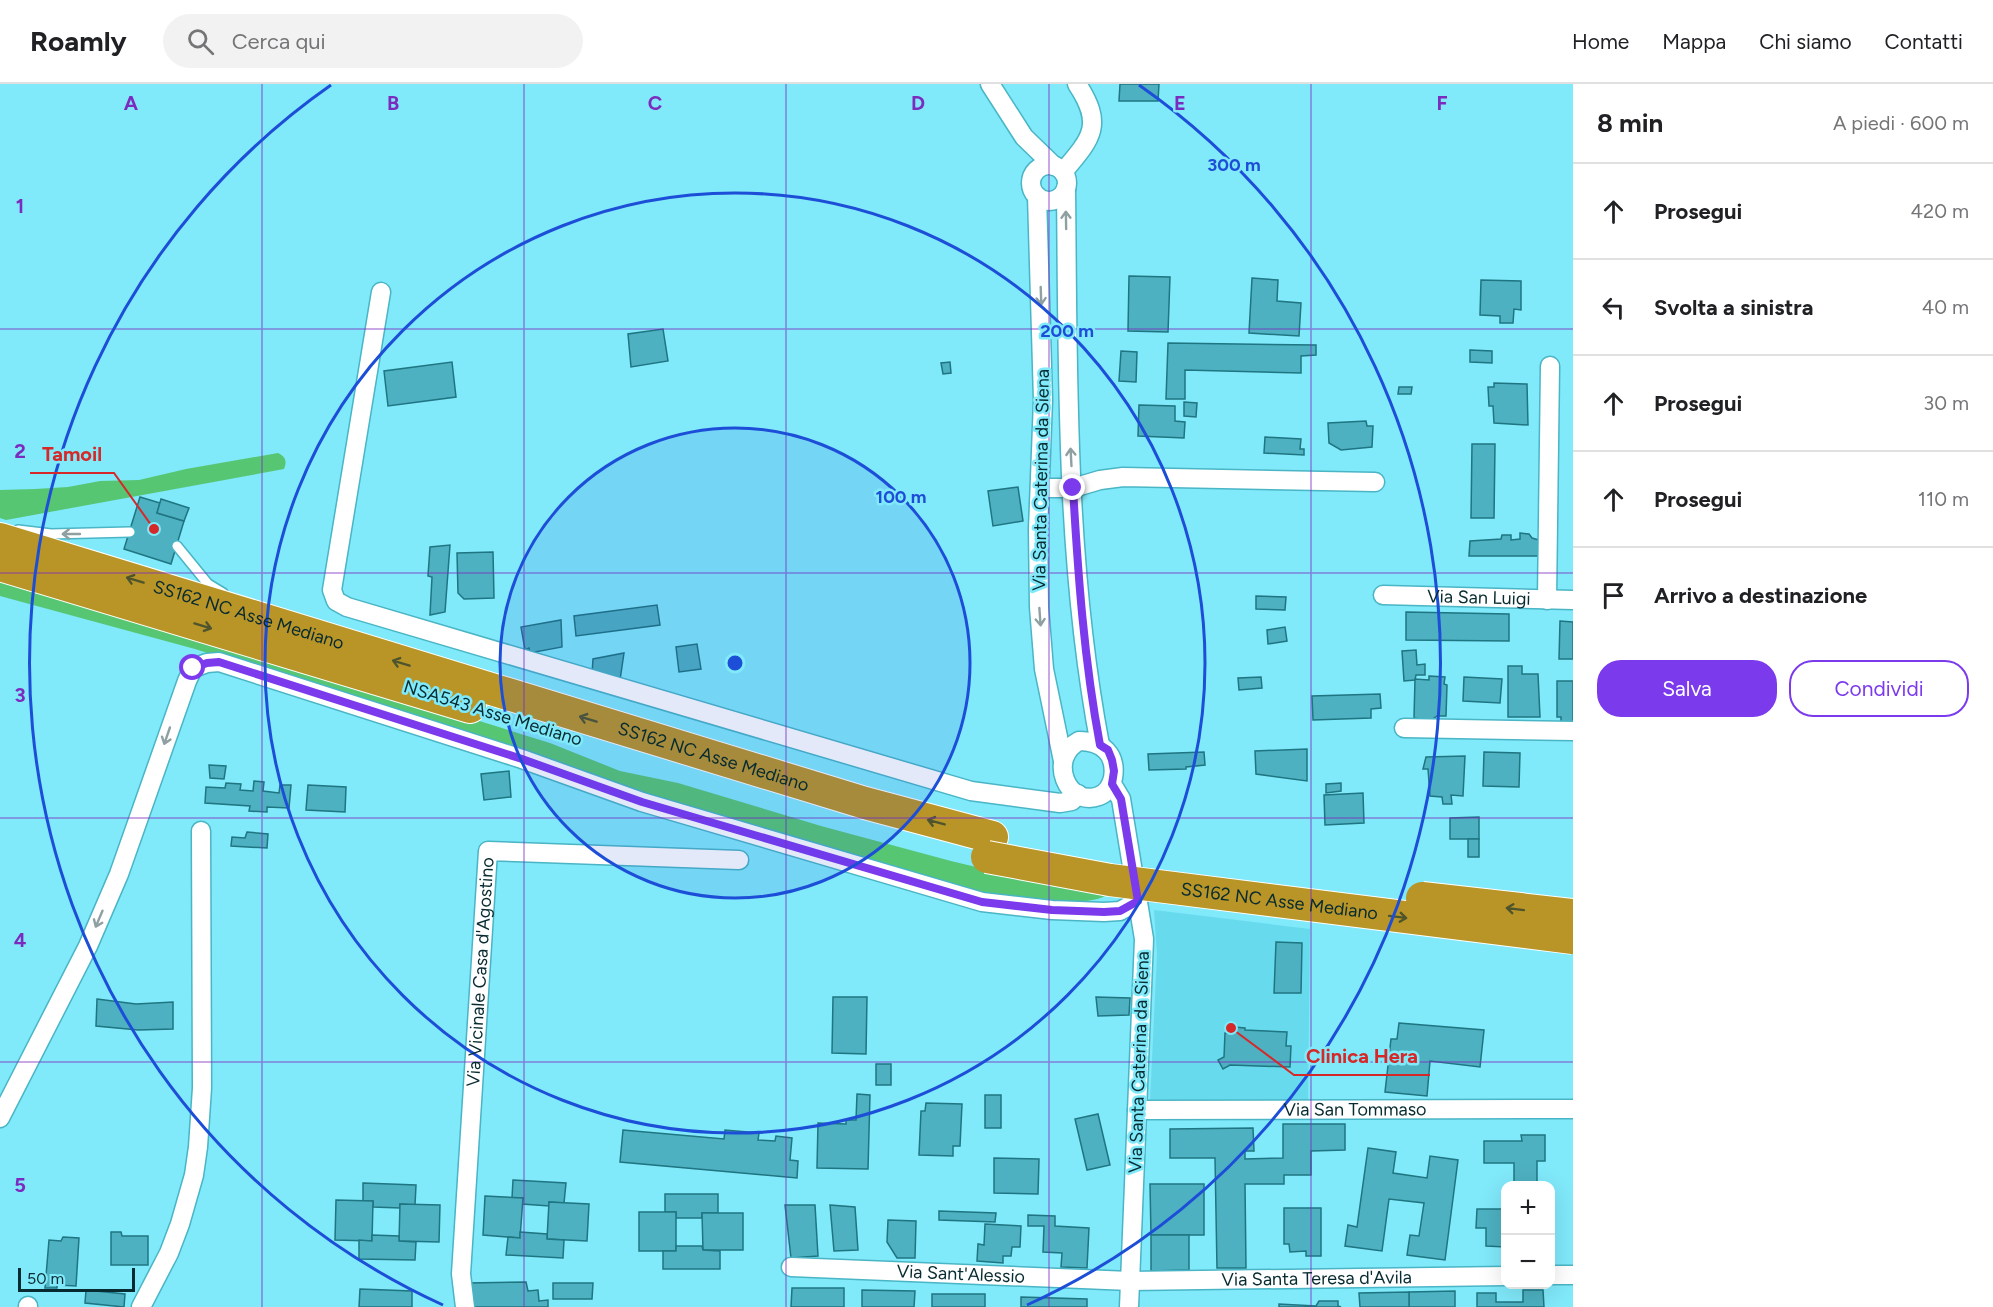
<!DOCTYPE html>
<html lang="it">
<meta charset="utf-8">
<style>
:root{--surface:#fff;--page:#f2f2f2;--text:#202124;--muted:#757577;--line:#e0e0e0;--accent:#7c3aed}
body{margin:0;font-family:Figtree,sans-serif;background:var(--page);color:var(--text)}
.controls{position:absolute;right:18px;bottom:18px;display:grid;overflow:hidden;border-radius:12px;box-shadow:0 6px 24px #0002}
.controls button{width:54px;height:54px;display:grid;place-items:center;padding:0;border:0;border-bottom:2px solid var(--line);background:var(--surface);color:var(--text);font:30px sans-serif}
.scale{position:absolute;left:18px;bottom:15px;width:117px;box-sizing:border-box;padding-left:6px;border:3px solid #072b30;border-top:0;font-size:16px;line-height:21px;white-space:nowrap;color:#072b30;-webkit-text-stroke:4px #80e9fa;paint-order:stroke}
.stop{position:absolute;width:18px;height:18px;margin:-14px;border:4px solid #7c3aed;border-radius:50%;background:#fff}
.stop.end{background:#7c3aed;border-color:#fff;box-shadow:0 2px 6px #0008}
.list{margin:0;padding:0;list-style:none}
h2{display:flex;justify-content:space-between;align-items:center;height:78px;margin:0;padding:0 24px;font-size:26px}
h2 small{font-size:20px;font-weight:400;color:var(--muted)}
.list li{display:grid;grid-template-columns:39px 1fr auto;gap:18px;align-items:center;box-sizing:border-box;height:96px;padding:0 24px;border-top:2px solid var(--line)}
.list b{display:block;font-size:22px;white-space:nowrap}
.list em{font-size:20px;font-style:normal;color:var(--muted)}
.actions{display:flex;gap:12px;padding:18px 24px}
.actions a{flex:1;padding:14px 0;border:2px solid var(--accent);border-radius:24px;text-align:center;font-size:21px;color:var(--accent)}
.actions .main{background:var(--accent);color:#fff}
.icon{flex:none;width:33px;height:33px;fill:none;stroke:currentColor;stroke-width:2;stroke-linecap:round;stroke-linejoin:round}
.map{position:relative;flex:none;width:1573px;height:1223px;overflow:hidden}
header{display:flex;align-items:center;gap:36px;box-sizing:border-box;height:84px;padding:0 30px;background:var(--surface);border-bottom:2px solid var(--line)}
header strong{font-size:28px}
nav{display:flex;gap:33px;margin-inline-start:auto;font-size:21px}
.search{width:420px;height:54px;background:var(--page);display:flex;align-items:center;gap:15px;box-sizing:border-box;padding:0 21px;border-radius:33px;color:var(--muted);font-size:22px}
main{display:flex}
aside{flex:1;background:var(--surface)}
.map>svg:first-child{display:block}
.built{fill:#67dbed}
.green{fill:#57c673}
.building{fill:#4db1c1;stroke:#1f7581;stroke-width:1.5}
.lines{fill:none;stroke-linecap:round;stroke-linejoin:round}
.lane-casing{stroke:#49b5c5;stroke-width:12}
.street-casing{stroke:#49b5c5;stroke-width:21}
.highway-casing{stroke:#fff;stroke-width:34}
.lane{stroke:#fff;stroke-width:9}
.street{stroke:#fff;stroke-width:18}
.highway{stroke:#b99527;stroke-width:32}
.highway-bridge-casing{stroke:#fff;stroke-width:34;stroke-linecap:butt}
.highway-bridge{stroke:#b99527;stroke-width:32}
.oneway{stroke:#8fa0a2}
.oneway2{stroke:#4e552c}
.route{stroke:#7c3aed;stroke-width:8}
.grid{fill:none;stroke:#7b2cbf;stroke-width:1.5;stroke-opacity:0.55}
.ring{fill:none;stroke:#1d4ed8;stroke-width:3}
.labels{text-anchor:middle;dominant-baseline:central;stroke-width:5;stroke-linejoin:round;paint-order:stroke}
.street-label{font-size:18px;fill:#072b30;stroke:#80e9fa}
.grid-label{font-size:20px;text-anchor:middle;font-weight:bold;fill:#7b2cbf;stroke:#80e9fa;stroke-width:5;stroke-linejoin:round;paint-order:stroke}
.centre{fill:#1d4ed8;stroke:#80e9fa;stroke-width:3}
.ring-label{font-size:18px;text-anchor:middle;font-weight:bold;fill:#1d4ed8;stroke:#80e9fa;stroke-width:5;stroke-linejoin:round;paint-order:stroke}
.leader{fill:none;stroke:#d62828;stroke-width:2}
.callout-dot{fill:#d62828;stroke:#80e9fa;stroke-width:2}
.callout-label{font-size:20px;text-anchor:middle;font-weight:bold;fill:#d62828;stroke:#80e9fa;stroke-width:5;stroke-linejoin:round;paint-order:stroke}
</style>
<header>
<strong>Roamly</strong>
<div class="search"><svg class="icon" aria-label="search" viewBox="0 0 24 24"><circle cx="10" cy="10" r="6"/><path d="M15 15l6 6"/></svg>Cerca qui</div>
<nav><a>Home</a><a>Mappa</a><a>Chi siamo</a><a>Contatti</a></nav>
</header>
<main>
<div class="map">
<svg width="1573" height="1223" viewBox="0 0 1573 1223">
<rect width="100%" height="100%" fill="#80e9fa"/>
<!-- built -->
<polygon class="built" points="1154,826 1310,845 1308,1018 1150,1018 1157,870"/>
<!-- green -->
<g class="green">
<path d="M 278,369 C 286,373 287,377 284,385 L 6,436 L 0,434 L 0,406 L 35,405 L 68,403 L 100,397 L 139,396 L 186,385 Z"/>
<path d="M 0,493 L 98,518 L 550,659 L 620,687 L 678,699 L 821,742 L 951,777 L 1018,793 L 1110,809 C 1089,824 1052,815 1027,814 L 1025,816 L 982,810 L 649,714 L 481,656 L 195,565 L 0,512 Z"/>
</g>
<!-- building -->
<g class="building">
<polygon points="1120,0 1159,0 1158,17 1119,17"/>
<polygon points="1129,192 1170,193 1168,248 1128,247"/>
<polygon points="1252,194 1278,196 1277,217 1301,219 1299,252 1249,249"/>
<polygon points="1481,196 1521,197 1521,226 1514,225 1513,239 1500,239 1500,232 1480,231"/>
<polygon points="663,245 668,277 631,283 628,250"/>
<polygon points="1168,259 1316,261 1316,271 1301,272 1301,289 1185,286 1185,315 1166,315"/>
<polygon points="1470,266 1492,267 1492,279 1470,278"/>
<polygon points="1121,267 1137,268 1136,298 1119,297"/>
<polygon points="452,278 456,313 388,322 384,287"/>
<polygon points="950,278 951,289 943,290 941,279"/>
<polygon points="1494,299 1527,300 1528,341 1494,339 1493,322 1489,322 1488,303 1494,303"/>
<polygon points="1399,303 1412,303 1411,310 1398,310"/>
<polygon points="1184,318 1197,319 1196,333 1184,332"/>
<polygon points="1139,321 1175,322 1175,337 1185,338 1184,354 1138,352"/>
<polygon points="1366,337 1367,342 1373,342 1372,363 1341,366 1329,359 1328,339"/>
<polygon points="1265,353 1301,355 1300,365 1304,365 1304,371 1264,369"/>
<polygon points="1472,360 1495,360 1494,434 1471,434"/>
<polygon points="1018,403 1023,437 993,442 988,407"/>
<polygon points="140,413 160,419 157,429 184,437 171,480 124,465"/>
<polygon points="161,415 189,424 184,437 157,429"/>
<polygon points="1520,449 1529,450 1532,454 1539,456 1538,472 1469,472 1470,457 1501,455 1502,451 1511,451 1511,456 1520,455"/>
<polygon points="450,461 445,528 430,531 432,493 428,492 430,463"/>
<polygon points="493,468 494,514 464,515 458,509 457,469"/>
<polygon points="1256,512 1286,513 1285,526 1256,525"/>
<polygon points="657,521 660,541 576,552 574,532"/>
<polygon points="1406,528 1509,530 1509,557 1406,556"/>
<polygon points="561,536 562,563 530,569 529,564 525,566 521,543"/>
<polygon points="1560,537 1573,538 1573,575 1559,575"/>
<polygon points="1285,543 1287,557 1268,560 1267,546"/>
<polygon points="697,560 701,585 679,588 676,563"/>
<polygon points="1416,566 1417,581 1425,580 1425,591 1416,591 1415,596 1404,597 1402,567"/>
<polygon points="624,569 620,596 592,590 593,575"/>
<polygon points="1508,582 1522,582 1522,590 1538,590 1540,633 1508,633"/>
<polygon points="1429,592 1445,593 1444,600 1447,601 1446,632 1437,632 1430,637 1414,634 1415,595 1429,596"/>
<polygon points="1261,593 1262,604 1239,606 1238,594"/>
<polygon points="1464,593 1502,595 1500,619 1463,617"/>
<polygon points="1557,597 1573,597 1573,639 1561,639 1561,633 1557,633"/>
<polygon points="1380,610 1381,624 1371,625 1371,634 1313,636 1312,612"/>
<polygon points="1307,665 1307,697 1256,690 1255,667"/>
<polygon points="1204,668 1205,681 1186,683 1186,685 1149,686 1148,670"/>
<polygon points="1484,668 1520,669 1519,703 1483,702"/>
<polygon points="1465,672 1463,712 1451,711 1452,720 1443,720 1442,713 1430,712 1428,685 1423,685 1426,673"/>
<polygon points="209,681 226,682 224,695 210,694"/>
<polygon points="509,687 511,713 484,716 481,690"/>
<polygon points="254,697 264,698 263,707 279,709 280,701 291,701 289,724 267,723 267,728 249,727 250,722 205,719 206,703 225,704 226,699 241,700 240,706 253,707"/>
<polygon points="1341,699 1341,707 1326,709 1326,700"/>
<polygon points="308,701 346,703 345,728 306,726"/>
<polygon points="1363,709 1364,739 1325,741 1324,711"/>
<polygon points="1479,733 1479,755 1450,755 1450,734"/>
<polygon points="247,748 268,750 267,764 231,762 232,753 245,754"/>
<rect x="1468" y="755" width="11" height="18"/>
<polygon points="1276,858 1302,859 1301,909 1274,909"/>
<polygon points="833,913 867,913 866,970 832,969"/>
<polygon points="1096,913 1130,914 1129,931 1098,932"/>
<polygon points="97,915 136,920 173,918 173,945 138,946 96,942"/>
<polygon points="1399,939 1484,946 1480,983 1430,977 1427,1012 1385,1008 1391,955 1397,955"/>
<polygon points="1234,943 1245,944 1245,946 1287,948 1286,962 1291,962 1290,983 1230,981 1223,985 1218,976 1224,973 1225,949 1234,949"/>
<rect x="876" y="980" width="15" height="21"/>
<polygon points="857,1010 870,1011 868,1085 817,1084 818,1039 846,1040 846,1036 856,1036"/>
<rect x="985" y="1011" width="16" height="33"/>
<polygon points="926,1019 962,1020 960,1062 953,1062 953,1072 919,1071 921,1027 925,1027"/>
<polygon points="1098,1030 1110,1081 1087,1086 1075,1035"/>
<polygon points="1283,1040 1345,1040 1345,1066 1311,1067 1311,1091 1284,1091 1284,1100 1245,1100 1246,1184 1217,1184 1215,1074 1170,1074 1170,1045 1253,1044 1254,1067 1245,1067 1245,1075 1283,1074"/>
<polygon points="623,1046 724,1055 725,1046 759,1049 758,1056 775,1057 776,1052 792,1054 790,1076 798,1077 797,1094 620,1078"/>
<polygon points="1521,1051 1545,1051 1545,1077 1537,1077 1537,1102 1514,1102 1514,1079 1484,1079 1484,1057 1522,1057"/>
<polygon points="1368,1064 1396,1068 1393,1089 1427,1094 1430,1072 1458,1076 1445,1176 1407,1171 1410,1151 1419,1152 1424,1119 1389,1115 1382,1167 1345,1162 1348,1141 1357,1143"/>
<polygon points="994,1074 1039,1075 1038,1110 994,1109"/>
<polygon points="513,1096 566,1099 564,1119 549,1118 549,1122 522,1120 523,1114 512,1114"/>
<polygon points="363,1099 416,1101 415,1121 400,1120 400,1124 373,1123 373,1117 363,1117"/>
<polygon points="1150,1100 1204,1100 1204,1151 1151,1151"/>
<polygon points="665,1110 718,1110 718,1129 702,1129 702,1134 676,1134 676,1128 665,1128"/>
<polygon points="485,1112 523,1114 520,1154 483,1151"/>
<polygon points="336,1116 373,1117 372,1157 335,1156"/>
<polygon points="549,1118 589,1120 587,1157 547,1155"/>
<polygon points="400,1120 440,1121 439,1158 399,1157"/>
<polygon points="785,1121 815,1121 818,1172 791,1174"/>
<polygon points="830,1121 855,1123 858,1166 834,1167"/>
<polygon points="1284,1124 1321,1124 1321,1172 1306,1172 1306,1167 1290,1168 1289,1160 1284,1160"/>
<polygon points="1477,1125 1506,1125 1506,1163 1486,1162 1486,1144 1476,1144"/>
<polygon points="939,1127 996,1129 995,1138 939,1136"/>
<rect x="639" y="1128" width="37" height="39"/>
<polygon points="702,1129 743,1129 743,1166 703,1166"/>
<polygon points="1028,1131 1055,1132 1055,1142 1089,1144 1087,1184 1061,1183 1062,1169 1043,1168 1044,1142 1028,1142"/>
<polygon points="888,1136 916,1137 915,1174 897,1174 887,1158"/>
<polygon points="985,1140 1021,1142 1020,1163 1012,1163 1011,1172 1003,1172 1003,1179 977,1177 978,1160 984,1161"/>
<polygon points="111,1148 121,1148 122,1152 148,1152 148,1181 111,1181"/>
<polygon points="520,1148 547,1150 547,1155 564,1156 563,1174 506,1171 508,1153 520,1154"/>
<polygon points="372,1151 399,1152 399,1157 416,1158 415,1176 359,1175 359,1156 372,1157"/>
<polygon points="1151,1151 1189,1151 1189,1186 1151,1187"/>
<polygon points="63,1153 79,1154 76,1202 57,1201 57,1204 45,1204 49,1156 61,1157"/>
<polygon points="676,1162 702,1162 703,1166 720,1167 720,1185 663,1185 663,1167 676,1167"/>
<polygon points="526,1198 528,1207 538,1206 539,1217 548,1216 548,1223 472,1223 468,1199"/>
<polygon points="553,1199 593,1199 592,1215 553,1215"/>
<polygon points="792,1204 844,1204 844,1223 791,1223"/>
<polygon points="360,1205 412,1207 412,1223 359,1223"/>
<polygon points="86,1206 125,1210 124,1223 85,1219"/>
<polygon points="862,1206 915,1207 914,1223 862,1223"/>
<polygon points="1523,1206 1543,1206 1544,1223 1477,1223 1477,1209 1496,1209 1496,1218 1523,1218"/>
<polygon points="1455,1207 1455,1223 1409,1223 1409,1208"/>
<polygon points="1409,1208 1409,1223 1360,1223 1359,1209"/>
<rect x="932" y="1210" width="53" height="13"/>
<polygon points="1021,1213 1087,1215 1087,1223 1021,1223"/>
<polygon points="1319,1217 1338,1217 1338,1222 1341,1223 1279,1223 1279,1220 1316,1222"/>
</g>
<g class="lines">
<!-- lane casing -->
<g class="lane-casing">
<g id="lane">
<polyline points="18,446 51,450 130,448"/>
<polyline points="177,462 208,500 223,509"/>
</g>
</g>
<!-- street casing -->
<g class="street-casing">
<g id="street">
<polyline points="990,0 1024,53 1054,82"/>
<circle cx="1049" cy="99" r="18"/>
<path d="M 1063,88 C 1092,54 1104,41 1077,0"/>
<path d="M 1066,104 C 1068,289 1065,478 1100,661"/>
<polyline points="1037,112 1043,316 1038,445 1039,523 1044,585 1063,677"/>
<polyline points="381,208 332,506 336,517 347,523 971,707 1060,719 1072,717 1078,710"/>
<polyline points="1040,404 1073,404 1100,396 1123,393 1375,398"/>
<path id="s1" d="M 1383,511 L 1573,516"/>
<polyline points="1547,516 1550,282"/>
<polyline points="1404,644 1573,647"/>
<path d="M 1079,657 C 1102,657 1117,670 1113,694 C 1111,702 1107,709 1099,712 C 1067,724 1047,674 1079,657 Z"/>
<polyline points="1112,700 1121,715 1144,855 1129,1223"/>
<path id="s2" d="M 1137,1026 L 1573,1025"/>
<polyline points="0,1034 88,862 119,790 187,597 193,584 207,579 219,578 522,675 642,718 982,818 1052,826 1104,828 1120,827 1138,817"/>
<path id="s3" d="M 791,1183 L 1130,1197 L 1506,1192"/>
<polyline points="1550,1191 1573,1191"/>
<polyline points="28,1223 28,1222"/>
<polyline points="141,1223 169,1169 180,1140 194,1091 198,1063 202,1004 201,747"/>
<path id="s4" d="M 465,1223 L 461,1190 L 488,767 L 739,776"/>
</g>
</g>
<!-- highway casing -->
<g class="highway-casing">
<g id="highway">
<path id="s5" d="M 0,455 L 865,719 L 992,753"/>
<polyline points="0,481 470,623"/>
</g>
</g>
<!-- lane -->
<use href="#lane" class="lane"/>
<!-- street -->
<use href="#street" class="street"/>
<!-- highway -->
<use href="#highway" class="highway"/>
<!-- highway-bridge casing -->
<g class="highway-bridge-casing">
<g id="highway-bridge">
<path id="s6" d="M 987,773 L 1110,796 L 1573,854"/>
<polyline points="1422,814 1573,831"/>
</g>
</g>
<!-- highway-bridge -->
<use href="#highway-bridge" class="highway-bridge"/>
</g>
<!-- one-way arrows -->
<defs><path id="oneway-shaft" d="M-6 0H5M1.5-3L5.5 0L1.5 3" fill="none" stroke-width="1.6" stroke-linecap="round" stroke-linejoin="round" transform="scale(1.5)"/></defs>
<g class="oneway">
<use href="#oneway-shaft" transform="translate(1066 136) rotate(-91)"/>
<use href="#oneway-shaft" transform="translate(1041 212) rotate(88)"/>
<use href="#oneway-shaft" transform="translate(1071 373) rotate(-93)"/>
<use href="#oneway-shaft" transform="translate(71 450) rotate(180)"/>
<use href="#oneway-shaft" transform="translate(1040 533) rotate(86)"/>
<use href="#oneway-shaft" transform="translate(167 652) rotate(109)"/>
<use href="#oneway-shaft" transform="translate(99 835) rotate(113)"/>
</g>
<g class="oneway2">
<use href="#oneway-shaft" transform="translate(135 496) rotate(-163)"/>
<use href="#oneway-shaft" transform="translate(203 542) rotate(17)"/>
<use href="#oneway-shaft" transform="translate(401 579) rotate(-163)"/>
<use href="#oneway-shaft" transform="translate(588 635) rotate(-163)"/>
<use href="#oneway-shaft" transform="translate(936 738) rotate(-165)"/>
<use href="#oneway-shaft" transform="translate(1515 825) rotate(-173)"/>
<use href="#oneway-shaft" transform="translate(1398 833) rotate(7)"/>
</g>
<g class="lines">
<!-- route -->
<path class="route" d="M 193,584 L 207,579 L 219,578 L 522,675 L 642,718 L 982,818 L 1052,826 L 1104,828 L 1120,827 L 1138,817 L 1121,715 L 1112,700 L 1114,687 L 1112,676 L 1108,666 L 1100,661 C 1084,576 1078,490 1073,404"/>
</g>
<!-- grid -->
<path class="grid" d="M 262,0 L 262,1223M 524,0 L 524,1223M 786,0 L 786,1223M 1049,0 L 1049,1223M 1311,0 L 1311,1223M 0,245 L 1573,245M 0,489 L 1573,489M 0,734 L 1573,734M 0,978 L 1573,978"/>
<!-- distance rings -->
<circle cx="735" cy="579" r="235" fill="#1d4ed8" fill-opacity=".12"/>
<g class="ring">
<circle cx="735" cy="579" r="235"/>
<circle cx="735" cy="579" r="470"/>
<path d="M443 1221A705 705 0 0 1 331 1M1139 1A705 705 0 0 1 1027 1221"/>
</g>
<g class="labels">
<!-- street labels -->
<g class="street-label">
<text transform="translate(1041 396) rotate(-89)">Via Santa Caterina da Siena</text>
<text stroke="none"><textPath href="#s1" startOffset="96">Via San Luigi</textPath></text>
<text stroke="none"><textPath href="#s5" startOffset="260">SS162 NC Asse Mediano</textPath></text>
<text transform="translate(493 629) rotate(17)">NSA543 Asse Mediano</text>
<text stroke="none"><textPath href="#s5" startOffset="746">SS162 NC Asse Mediano</textPath></text>
<text stroke="none"><textPath href="#s6" startOffset="296">SS162 NC Asse Mediano</textPath></text>
<text stroke="none"><textPath href="#s4" startOffset="336">Via Vicinale Casa d'Agostino</textPath></text>
<text transform="translate(1139 978) rotate(-88)">Via Santa Caterina da Siena</text>
<text stroke="none"><textPath href="#s2" startOffset="218">Via San Tommaso</textPath></text>
<text stroke="none"><textPath href="#s3" startOffset="170">Via Sant'Alessio</textPath></text>
<text stroke="none"><textPath href="#s3" startOffset="526">Via Santa Teresa d'Avila</textPath></text>
</g>
</g>
<g class="grid-label">
<text x="131" y="26">A</text>
<text x="393" y="26">B</text>
<text x="655" y="26">C</text>
<text x="918" y="26">D</text>
<text x="1180" y="26">E</text>
<text x="1442" y="26">F</text>
<text x="20" y="129">1</text>
<text x="20" y="374">2</text>
<text x="20" y="618">3</text>
<text x="20" y="863">4</text>
<text x="20" y="1108">5</text>
</g>
<circle cx="735" cy="579" r="9" class="centre"/>
<g class="ring-label">
<text x="1234" y="87">300 m</text>
<text x="1067" y="253">200 m</text>
<text x="901" y="419">100 m</text>
</g>
<!-- callouts -->
<path class="leader" d="M154 445L114 389H30M1231 944L1294 991H1430"/>
<g class="callout-dot">
<circle cx="154" cy="445" r="6"/>
<circle cx="1231" cy="944" r="6"/>
</g>
<g class="callout-label">
<text x="72" y="377">Tamoil</text>
<text x="1362" y="979">Clinica Hera</text>
</g>
</svg>
<div class="controls">
<button>+</button>
<button>−</button>
</div>
<div class="scale">50 m</div>
<div class="stop" style="left:193px;top:584px"></div>
<div class="stop end" style="left:1073px;top:404px"></div>
</div>
<aside>
<h2>8 min<small>A piedi · 600 m</small></h2>
<ul class="list">
<li><svg class="icon" aria-label="ahead" viewBox="0 0 24 24"><path d="M12 20V5M6 11l6-6 6 6"/></svg><div><b>Prosegui</b></div><em>420 m</em></li>
<li><svg class="icon" aria-label="left" viewBox="0 0 24 24"><path d="M17 20v-9H6M10 6l-5 5 5 5"/></svg><div><b>Svolta a sinistra</b></div><em>40 m</em></li>
<li><svg class="icon" aria-label="ahead" viewBox="0 0 24 24"><path d="M12 20V5M6 11l6-6 6 6"/></svg><div><b>Prosegui</b></div><em>30 m</em></li>
<li><svg class="icon" aria-label="ahead" viewBox="0 0 24 24"><path d="M12 20V5M6 11l6-6 6 6"/></svg><div><b>Prosegui</b></div><em>110 m</em></li>
<li><svg class="icon" aria-label="arrive" viewBox="0 0 24 24"><path d="M6 21V4h12l-3 4 3 4H6"/></svg><div><b>Arrivo a destinazione</b></div></li>
</ul>
<div class="actions"><a class="main">Salva</a><a>Condividi</a></div>
</aside>
</main>
